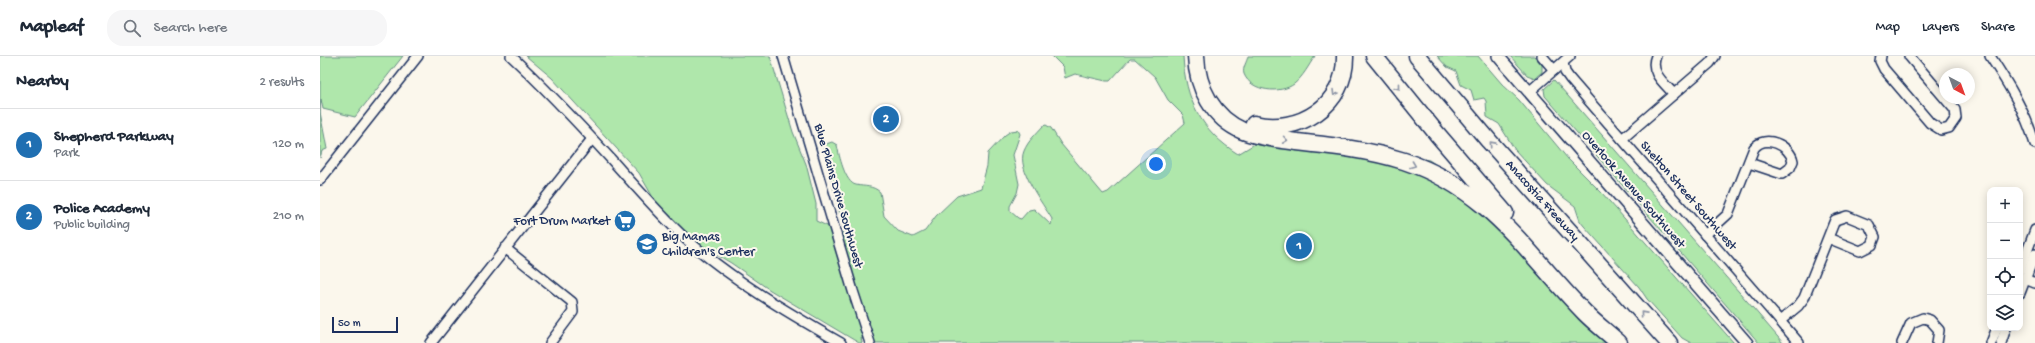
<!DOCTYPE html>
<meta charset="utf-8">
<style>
:root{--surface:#fff;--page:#f6f6f7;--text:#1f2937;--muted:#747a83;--line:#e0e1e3;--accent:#1f6fb2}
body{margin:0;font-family:"Gochi Hand",sans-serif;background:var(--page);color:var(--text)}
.controls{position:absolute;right:12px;bottom:12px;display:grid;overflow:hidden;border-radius:8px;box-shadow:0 2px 10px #0003}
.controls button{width:36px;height:36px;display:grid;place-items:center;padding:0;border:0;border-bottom:1px solid var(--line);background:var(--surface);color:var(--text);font:20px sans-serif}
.compass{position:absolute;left:1619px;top:12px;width:36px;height:36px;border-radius:50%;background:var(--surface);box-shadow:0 2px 10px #0003;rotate:139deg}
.scale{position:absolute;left:12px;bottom:10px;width:66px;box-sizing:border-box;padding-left:4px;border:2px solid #1b2f5e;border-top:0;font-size:11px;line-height:14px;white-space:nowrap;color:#1b2f5e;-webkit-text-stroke:3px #fbf7ec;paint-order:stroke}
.you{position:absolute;left:836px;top:108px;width:14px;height:14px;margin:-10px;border:3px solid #fff;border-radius:50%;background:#1a73e8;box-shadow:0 0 0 6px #1a73e833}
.badge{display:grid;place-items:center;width:26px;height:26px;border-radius:50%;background:var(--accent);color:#fff;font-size:13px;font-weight:700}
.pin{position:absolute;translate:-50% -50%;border:2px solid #fff;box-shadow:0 1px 4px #0006}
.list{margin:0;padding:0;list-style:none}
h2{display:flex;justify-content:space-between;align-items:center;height:52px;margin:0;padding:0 16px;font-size:17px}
h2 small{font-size:13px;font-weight:400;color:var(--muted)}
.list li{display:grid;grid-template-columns:26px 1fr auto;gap:12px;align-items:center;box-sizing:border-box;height:72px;padding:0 16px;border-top:1px solid var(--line)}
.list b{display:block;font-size:15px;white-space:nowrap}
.list p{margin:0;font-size:13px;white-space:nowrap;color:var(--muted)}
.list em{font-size:13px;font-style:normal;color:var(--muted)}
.icon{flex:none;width:22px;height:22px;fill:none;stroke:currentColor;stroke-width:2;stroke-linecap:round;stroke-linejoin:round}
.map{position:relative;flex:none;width:1715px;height:287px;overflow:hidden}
header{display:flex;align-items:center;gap:24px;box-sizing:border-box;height:56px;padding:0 20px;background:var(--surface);border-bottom:1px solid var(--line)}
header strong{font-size:19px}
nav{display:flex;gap:22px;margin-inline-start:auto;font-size:14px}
.search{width:280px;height:36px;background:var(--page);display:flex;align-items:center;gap:10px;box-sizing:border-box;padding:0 14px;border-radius:16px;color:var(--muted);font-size:15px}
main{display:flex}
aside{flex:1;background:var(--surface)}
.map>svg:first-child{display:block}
.green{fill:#afe7ab;stroke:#658b84}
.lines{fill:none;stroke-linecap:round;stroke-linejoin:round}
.minor-casing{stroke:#1b2f5e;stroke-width:12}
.tertiary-casing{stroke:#1b2f5e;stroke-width:14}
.motorway-casing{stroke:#1b2f5e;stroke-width:19}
.minor{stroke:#fbf7ec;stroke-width:9}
.tertiary{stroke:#fbf7ec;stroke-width:11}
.motorway{stroke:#fbf7ec;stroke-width:16}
.oneway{stroke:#8b93a5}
.labels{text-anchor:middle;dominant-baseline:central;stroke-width:4;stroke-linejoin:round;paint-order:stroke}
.street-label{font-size:13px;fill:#1b2f5e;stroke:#fbf7ec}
.poi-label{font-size:13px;fill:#1b2f5e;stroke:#fbf7ec;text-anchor:end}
</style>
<header>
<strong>Mapleaf</strong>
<div class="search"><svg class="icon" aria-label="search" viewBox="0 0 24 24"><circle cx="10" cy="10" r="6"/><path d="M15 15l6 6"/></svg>Search here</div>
<nav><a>Map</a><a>Layers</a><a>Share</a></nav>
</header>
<main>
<aside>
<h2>Nearby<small>2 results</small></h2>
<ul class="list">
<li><span class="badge">1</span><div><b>Shepherd Parkway</b><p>Park</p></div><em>120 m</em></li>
<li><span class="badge">2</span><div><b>Police Academy</b><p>Public building</p></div><em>210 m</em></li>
</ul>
</aside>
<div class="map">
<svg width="1715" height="287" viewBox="0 0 1715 287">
<rect width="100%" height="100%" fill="#fbf7ec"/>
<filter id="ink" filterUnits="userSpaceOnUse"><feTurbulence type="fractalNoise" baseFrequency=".025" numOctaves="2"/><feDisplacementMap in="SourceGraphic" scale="8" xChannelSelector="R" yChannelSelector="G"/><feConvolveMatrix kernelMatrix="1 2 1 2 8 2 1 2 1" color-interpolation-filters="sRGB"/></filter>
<g filter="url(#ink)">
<!-- green -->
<g class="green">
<polygon points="0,0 83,0 35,61 3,53 1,43 0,56 7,93 2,95 0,102"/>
<path d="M 206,0 L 450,0 L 473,76 L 486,108 L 496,148 L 496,165 L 525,178 L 504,94 L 506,88 L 512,86 L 517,89 C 519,99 525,127 536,129 C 545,131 552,129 560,136 L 564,160 L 578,175 L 593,181 L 605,175 L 616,160 L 637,140 L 661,132 L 667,110 L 668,97 L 685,79 L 691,75 L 698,74 L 700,78 L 693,99 L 699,128 L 697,137 L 690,150 L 690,155 L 698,162 L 701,163 L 709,154 L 714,153 L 731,169 L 732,163 C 723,148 696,113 704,95 C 708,85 716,78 723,70 L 726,69 L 731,72 L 741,88 L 783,138 L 788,136 L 865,67 L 863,59 L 848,44 L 835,21 L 815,3 L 810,3 L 790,25 L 786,25 L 755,18 L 745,22 L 743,11 L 732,0 L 863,0 C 865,43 881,75 918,98 L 948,80 L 1109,104 L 1145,128 L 1213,209 L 1285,287 L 549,287 L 541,282 L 542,287 L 539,287 L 450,234 L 411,207 L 350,171 L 319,117 L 232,22 Z"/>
<path d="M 928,0 L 995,0 C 989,9 983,21 974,28 C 961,38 931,36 924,18 C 922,12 927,6 928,0 Z"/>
<polygon points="1117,0 1158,0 1182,28 1199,44 1248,103 1282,137 1414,287 1371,287 1362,282 1327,243 1319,231 1264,170 1260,165 1255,150 1227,129 1195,94 1179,68 1167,61 1166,45 1164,42 1154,44 1151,34 1141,29 1136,15 1127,11"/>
<polygon points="1190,0 1214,0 1222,9 1222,16 1215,22 1207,19"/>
<polygon points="1234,24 1433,252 1463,287 1439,287 1225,40 1224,33"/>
</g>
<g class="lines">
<!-- minor casing -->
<g class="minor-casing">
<g id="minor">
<path d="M 191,0 C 225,32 258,67 290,102 C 315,130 340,159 367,184 C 414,225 467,256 521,287"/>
<polyline points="463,0 533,235 550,287"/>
<polyline points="1222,0 1234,14"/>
<path d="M 1336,0 C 1329,16 1344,27 1354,38"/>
<polyline points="1561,0 1560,5 1564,13 1610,67 1621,74 1629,72 1636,62 1635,54 1589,0"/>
<path d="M 1670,0 C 1689,29 1705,55 1715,88"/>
<polyline points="1243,7 1245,16 1250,23 1479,287"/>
<polyline points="1209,36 1250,0"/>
<polyline points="1302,83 1390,7 1395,0"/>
<polyline points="0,124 98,0"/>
<path d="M 1385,179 L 1408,158 L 1434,92 C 1445,78 1470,89 1473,105 L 1470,112 L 1462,118 L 1429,107"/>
<polyline points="185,192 252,246 253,256 230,287"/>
<polyline points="1700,214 1715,174"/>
<polyline points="1700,221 1715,227"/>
<polyline points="1700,237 1715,198"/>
<polyline points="1460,265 1478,250 1484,242 1515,164 1527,160 1549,169 1555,181 1552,189 1540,195 1508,182"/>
<polyline points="111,287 272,83"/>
<polyline points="1582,287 1591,267 1603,262 1610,264 1619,274 1617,287"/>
<polyline points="1671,287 1677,272"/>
<polyline points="1681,287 1686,272"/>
</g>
</g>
<!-- tertiary casing -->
<g class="tertiary-casing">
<polyline id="tertiary" points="1178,0 1427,287"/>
</g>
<!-- motorway casing -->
<g class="motorway-casing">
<g id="motorway">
<path d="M 876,0 C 877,32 893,62 923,75 C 940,82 959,83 977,86 C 1013,90 1049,94 1084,105 C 1171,134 1205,196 1265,257 C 1276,268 1288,277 1299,287"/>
<polyline points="1054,0 1118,79 1185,157"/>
<polyline points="1097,0 1169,85 1349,287"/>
<path d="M 934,68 C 979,79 1026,49 1025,0"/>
</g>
</g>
<!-- minor -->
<use href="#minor" class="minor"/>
<!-- tertiary -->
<use href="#tertiary" class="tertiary"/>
<!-- motorway -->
<use href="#motorway" class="motorway"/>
</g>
<!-- one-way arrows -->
<defs><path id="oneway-chevron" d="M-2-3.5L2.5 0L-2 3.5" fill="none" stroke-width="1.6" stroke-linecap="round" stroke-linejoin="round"/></defs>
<g class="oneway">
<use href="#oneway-chevron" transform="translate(1078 31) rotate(51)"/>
<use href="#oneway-chevron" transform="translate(1015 37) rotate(121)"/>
<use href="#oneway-chevron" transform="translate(965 84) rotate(8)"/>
<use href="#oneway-chevron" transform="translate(1172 88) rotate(-132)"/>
<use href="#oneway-chevron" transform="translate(1093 109) rotate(21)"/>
<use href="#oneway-chevron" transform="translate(1323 258) rotate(-132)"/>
</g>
</g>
<!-- icons -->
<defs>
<g id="supermarket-disc" transform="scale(1.15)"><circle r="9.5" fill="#1f6fb2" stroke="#fbf7ec"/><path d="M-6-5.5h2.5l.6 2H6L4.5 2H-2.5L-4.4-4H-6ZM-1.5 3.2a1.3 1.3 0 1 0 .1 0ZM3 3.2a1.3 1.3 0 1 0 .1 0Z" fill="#fff"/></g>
<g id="school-disc" transform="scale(1.15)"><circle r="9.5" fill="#1f6fb2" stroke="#fbf7ec"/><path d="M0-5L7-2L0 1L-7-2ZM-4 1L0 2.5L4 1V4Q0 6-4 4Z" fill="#fff"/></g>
</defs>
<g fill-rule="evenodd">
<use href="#supermarket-disc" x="305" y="165"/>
<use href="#school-disc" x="327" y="188"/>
</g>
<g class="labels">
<!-- street labels -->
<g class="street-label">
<text transform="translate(1313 134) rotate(49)">Overlook Avenue Southwest</text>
<text transform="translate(518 140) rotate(74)">Blue Plains Drive Southwest</text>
<text transform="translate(1368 140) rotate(49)">Shelton Street Southwest</text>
<text transform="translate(1222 145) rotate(48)">Anacostia Freeway</text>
</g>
<!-- poi labels -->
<g class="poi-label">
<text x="290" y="165">Fort Drum Market</text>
<text x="342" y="181" text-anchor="start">Big Mamas<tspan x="342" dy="15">Children's Center</tspan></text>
</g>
</g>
</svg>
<div class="controls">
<button>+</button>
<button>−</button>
<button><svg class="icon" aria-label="locate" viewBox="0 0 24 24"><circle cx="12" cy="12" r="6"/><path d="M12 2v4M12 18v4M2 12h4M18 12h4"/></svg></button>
<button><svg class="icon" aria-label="layers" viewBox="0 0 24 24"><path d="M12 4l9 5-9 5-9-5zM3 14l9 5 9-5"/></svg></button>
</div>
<svg class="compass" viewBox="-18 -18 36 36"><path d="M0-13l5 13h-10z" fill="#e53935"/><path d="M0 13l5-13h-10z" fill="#747a83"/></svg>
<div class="scale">50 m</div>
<div class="you"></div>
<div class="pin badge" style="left:979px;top:190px">1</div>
<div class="pin badge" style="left:566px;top:63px">2</div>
</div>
</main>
